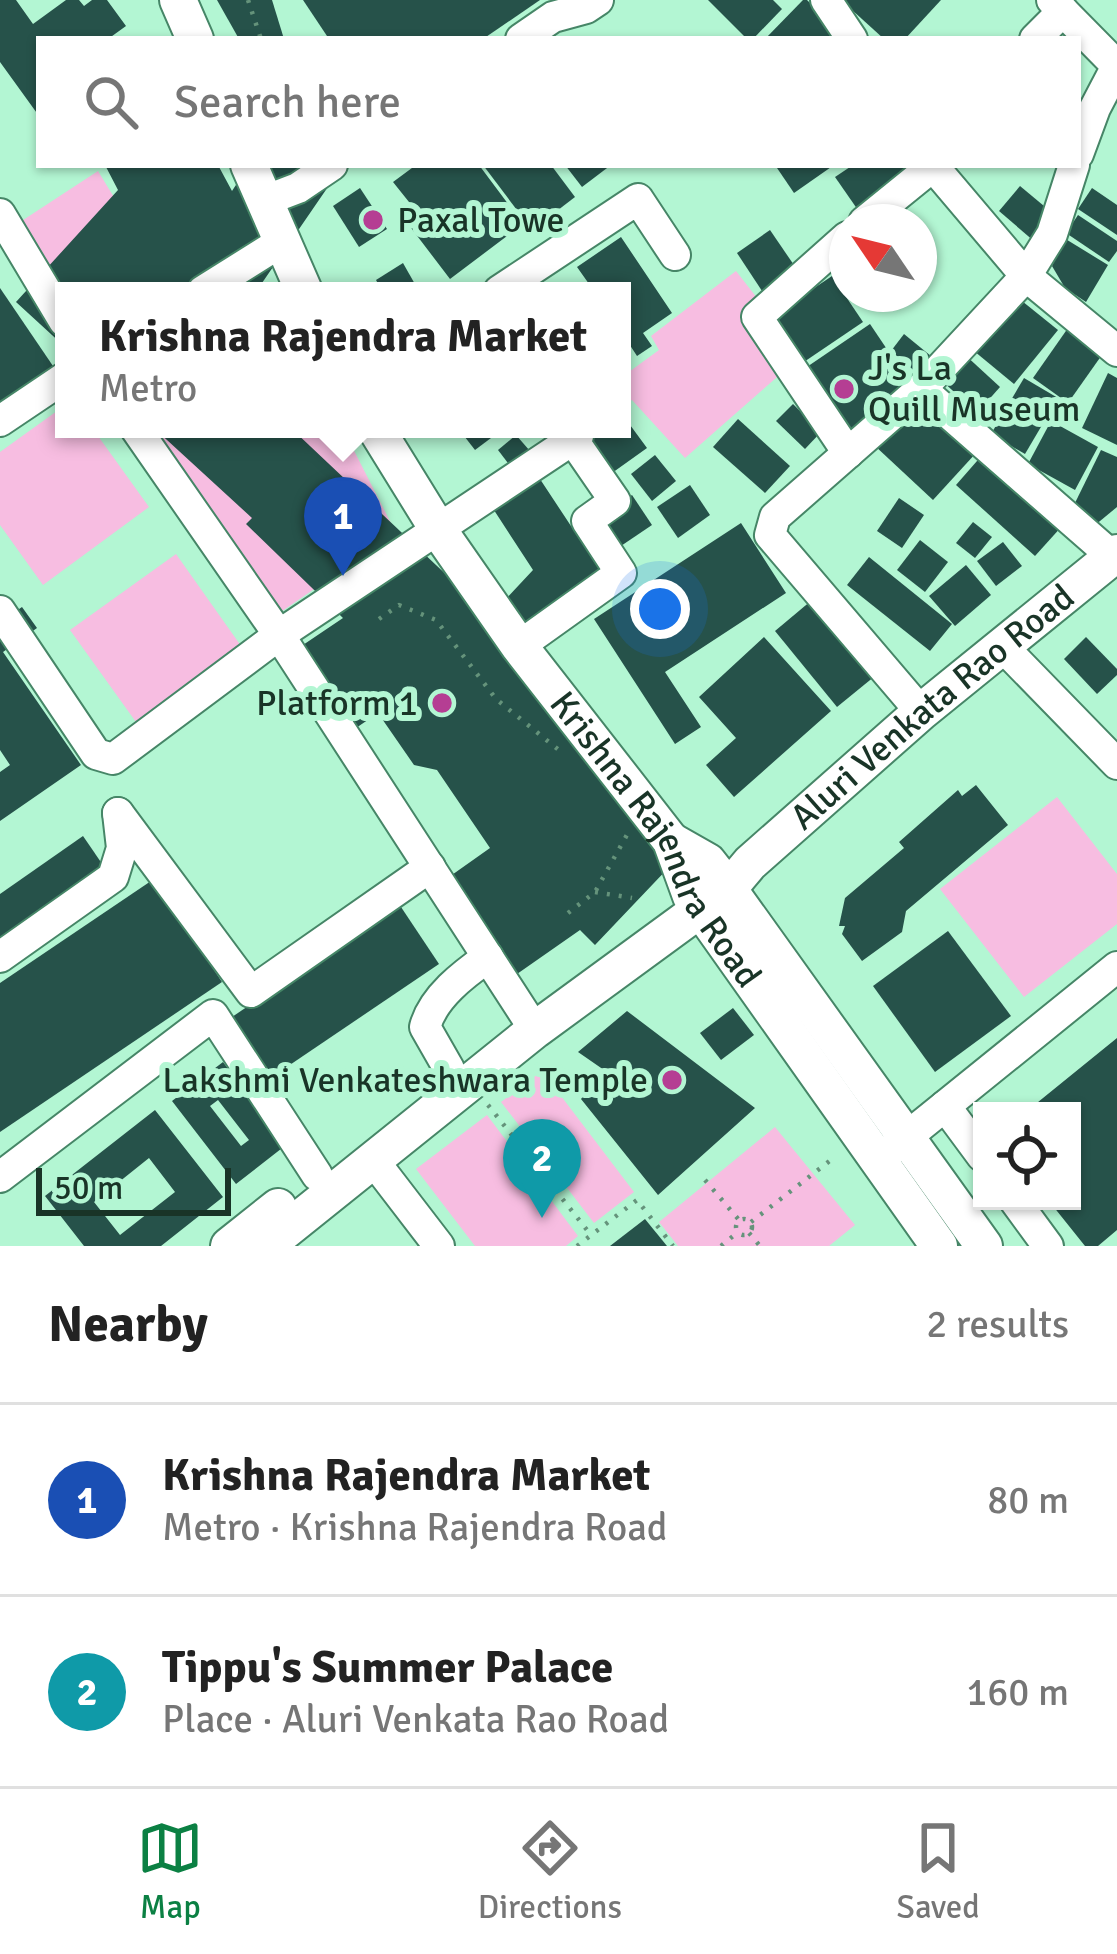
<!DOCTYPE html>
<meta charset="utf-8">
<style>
:root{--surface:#fff;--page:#f6f6f6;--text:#222;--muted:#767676;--line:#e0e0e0;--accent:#0b8043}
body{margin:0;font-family:Signika,sans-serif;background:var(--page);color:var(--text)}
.controls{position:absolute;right:36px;bottom:36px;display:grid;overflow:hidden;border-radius:0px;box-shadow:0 3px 9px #0004}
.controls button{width:108px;height:108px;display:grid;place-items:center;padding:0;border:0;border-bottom:3px solid var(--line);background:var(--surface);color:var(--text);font:60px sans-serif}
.compass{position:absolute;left:829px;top:204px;width:108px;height:108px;border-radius:50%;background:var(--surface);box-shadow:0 3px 9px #0004;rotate:305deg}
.scale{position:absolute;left:36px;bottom:30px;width:195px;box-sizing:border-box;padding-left:12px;border:6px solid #193427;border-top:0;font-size:33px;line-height:42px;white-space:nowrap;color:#193427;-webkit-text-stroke:9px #b3f6d3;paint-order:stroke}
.you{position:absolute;left:660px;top:609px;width:42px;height:42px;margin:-30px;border:9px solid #fff;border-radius:50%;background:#1a73e8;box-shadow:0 0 0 18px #1a73e833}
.badge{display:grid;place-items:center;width:78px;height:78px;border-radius:50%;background:var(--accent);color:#fff;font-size:39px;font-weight:700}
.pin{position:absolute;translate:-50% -99px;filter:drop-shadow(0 3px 6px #0008)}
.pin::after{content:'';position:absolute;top:63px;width:42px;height:36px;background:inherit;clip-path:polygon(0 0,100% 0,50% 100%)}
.popup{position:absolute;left:55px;top:282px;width:576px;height:156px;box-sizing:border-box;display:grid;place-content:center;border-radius:0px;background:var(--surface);filter:drop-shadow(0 3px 9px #0005);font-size:39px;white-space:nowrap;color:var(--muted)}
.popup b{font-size:45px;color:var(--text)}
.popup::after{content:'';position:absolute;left:50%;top:100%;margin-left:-24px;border:24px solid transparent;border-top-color:var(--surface)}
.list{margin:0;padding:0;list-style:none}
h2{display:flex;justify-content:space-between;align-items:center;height:156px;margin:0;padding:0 48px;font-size:51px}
h2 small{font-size:39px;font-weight:400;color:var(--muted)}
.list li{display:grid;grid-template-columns:78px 1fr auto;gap:36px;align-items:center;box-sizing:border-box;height:192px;padding:0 48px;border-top:3px solid var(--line)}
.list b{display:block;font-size:45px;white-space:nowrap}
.list p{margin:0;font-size:39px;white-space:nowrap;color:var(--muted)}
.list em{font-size:39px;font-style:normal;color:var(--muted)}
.icon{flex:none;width:66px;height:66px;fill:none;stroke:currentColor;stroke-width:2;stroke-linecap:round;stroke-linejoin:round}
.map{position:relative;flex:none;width:1117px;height:1246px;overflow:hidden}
.search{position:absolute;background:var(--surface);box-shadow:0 3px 9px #0004;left:36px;right:36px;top:36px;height:132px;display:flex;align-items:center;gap:30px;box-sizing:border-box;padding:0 42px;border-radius:0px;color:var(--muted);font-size:45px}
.sheet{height:540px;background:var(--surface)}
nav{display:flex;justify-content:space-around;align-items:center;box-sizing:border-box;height:168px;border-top:3px solid var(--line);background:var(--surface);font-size:33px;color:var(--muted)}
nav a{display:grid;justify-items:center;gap:6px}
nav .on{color:var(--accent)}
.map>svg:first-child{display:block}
.green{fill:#f7bde1}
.building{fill:#26524a;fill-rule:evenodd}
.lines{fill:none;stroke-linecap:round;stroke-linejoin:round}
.minor-casing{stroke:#468667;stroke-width:34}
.major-casing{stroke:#468667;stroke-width:40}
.path{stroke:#65937b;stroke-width:4.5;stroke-dasharray:3 9;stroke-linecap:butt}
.minor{stroke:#fff;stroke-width:30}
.major{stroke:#fff;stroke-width:36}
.poi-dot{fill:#b53e93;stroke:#b3f6d3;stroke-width:4.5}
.labels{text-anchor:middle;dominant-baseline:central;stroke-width:12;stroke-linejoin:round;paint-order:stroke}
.poi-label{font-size:36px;fill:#193427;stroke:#b3f6d3;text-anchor:start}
.street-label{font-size:36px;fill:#193427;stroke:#b3f6d3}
</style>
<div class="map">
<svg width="1117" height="1246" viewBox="0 0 1117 1246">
<rect width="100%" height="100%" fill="#b3f6d3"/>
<!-- green -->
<g class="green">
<polygon points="98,171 171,291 64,291 17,224"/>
<polygon points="736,271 761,303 784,371 685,458 632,400 622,406 622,377 659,350 651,336"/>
<polygon points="64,406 64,429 93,429 149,507 43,585 0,525 0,452"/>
<polygon points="145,429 343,429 396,533 275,616"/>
<polygon points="176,554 251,660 146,736 70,630"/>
<polygon points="1057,797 1117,874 1117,924 1024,997 940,889"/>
<polygon points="542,1071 634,1192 594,1223 501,1102"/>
<polygon points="487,1115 578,1236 566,1246 475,1246 416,1169"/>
<polygon points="775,1127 855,1225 829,1246 678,1246 659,1222"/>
</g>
<!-- building -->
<g class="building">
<polygon points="0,0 16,0 33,24 66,0 79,0 84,6 92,0 107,0 126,26 108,39 39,39 39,116 0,62"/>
<polygon points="217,0 272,0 284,39 239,39"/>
<polygon points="303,0 540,0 483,39 329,39"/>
<polygon points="708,0 773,0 782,9 753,39 747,39"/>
<polygon points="803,0 807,0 846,39 765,39"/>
<polygon points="841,0 941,0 905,39 884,39"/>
<polygon points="105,165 218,165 232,191 249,165 326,165 332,181 262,283 267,291 64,291 64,346 16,302 118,190"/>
<polygon points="416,165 479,165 523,224 450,279 402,216 413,207 393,182"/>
<polygon points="483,165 551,165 575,197 532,230"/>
<polygon points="565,165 611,165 582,187"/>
<polygon points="775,165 834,165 794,193"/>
<polygon points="853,165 923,165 860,213 835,177"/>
<polygon points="1020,186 1056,216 1035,242 999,211"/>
<polygon points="360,188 387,229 359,247 333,206"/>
<polygon points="1092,188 1117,205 1117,235 1078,209"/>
<polygon points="1078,215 1117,241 1117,251 1109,262 1066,233"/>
<polygon points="770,230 798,271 764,294 737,253"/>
<polygon points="621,237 672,313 643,333 652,346 637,356 622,333 622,291 594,291 577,267"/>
<polygon points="1064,238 1108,265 1086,302 1065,288 1052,266"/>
<polygon points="403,263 416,286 408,291 382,291 376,280"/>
<polygon points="832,276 863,322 795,368 764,322"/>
<polygon points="0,288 53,366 0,402"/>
<polygon points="1017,297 1058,330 1014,384 974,351"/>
<polygon points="870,324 913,388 840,436 798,373"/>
<polygon points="1068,328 1104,352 1068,403 1033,378"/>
<polygon points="904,334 937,361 923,378 891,351"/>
<polygon points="963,353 1000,387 977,413 940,379"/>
<polygon points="1108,373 1117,378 1117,445 1082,428"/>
<polygon points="1024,378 1058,398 1025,454 991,434"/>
<polygon points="917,398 976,453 933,500 874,445"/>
<polygon points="793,404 821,432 805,449 776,421"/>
<polygon points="622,414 647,448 612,473 589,441 606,429 622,429"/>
<polygon points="738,419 790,466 765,493 713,447"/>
<polygon points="1051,421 1098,447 1075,490 1028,464"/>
<polygon points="155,429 292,429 490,616 533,570 490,504 536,473 602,573 527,650 692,843 595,945 580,930 517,974 449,877 490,848 437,770 414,765 378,713 356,728 300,647 343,618 246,524 252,518"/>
<polygon points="464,429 503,429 475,450 461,432"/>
<polygon points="516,435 530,451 511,467 498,450"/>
<polygon points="1101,450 1117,457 1117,507 1094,526 1073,507"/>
<polygon points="984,453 1063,525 1035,556 956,485"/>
<polygon points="655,455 676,481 652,501 631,474"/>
<polygon points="690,485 710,515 678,538 657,507"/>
<polygon points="632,495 652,525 615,550 595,521"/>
<polygon points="899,498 924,515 902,548 877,531"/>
<polygon points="973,522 992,537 975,558 956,543"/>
<polygon points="741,523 786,593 665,672 701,727 675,744 594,619"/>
<polygon points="920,540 948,562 925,592 897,570"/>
<polygon points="1003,542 1022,566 996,586 977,561"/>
<polygon points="869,557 952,624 930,651 847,585"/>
<polygon points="966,565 991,595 955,626 929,596"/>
<polygon points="812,600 875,676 837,707 775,631"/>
<polygon points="22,607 37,628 3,652 81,765 0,821 0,772 10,765 0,750 0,622"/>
<polygon points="764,637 831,711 734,797 706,765 736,738 699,697"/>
<polygon points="1086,637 1117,669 1117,675 1097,694 1064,659"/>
<polygon points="976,785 1008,825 906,911 902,932 862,961 842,934 845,926 839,926 845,898 904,848 899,842 958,790 962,796"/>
<polygon points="83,836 107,871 0,946 0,894"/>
<polygon points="154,879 222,982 0,1132 0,983"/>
<polygon points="399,904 439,964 272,1077 232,1017"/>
<polygon points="948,931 1011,1016 935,1072 873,986"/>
<polygon points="733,1008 754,1035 721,1060 700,1033"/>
<polygon points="627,1011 755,1108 658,1195 581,1099 604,1070 578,1052"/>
<polygon points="1117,1038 1117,1230 1098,1246 1085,1246 1049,1201 1072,1201 1072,1111 1027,1111"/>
<path d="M 223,1062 L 286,1145 L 236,1184 L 172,1101 ZM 218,1100 L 249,1140 L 241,1146 L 210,1106 Z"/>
<path d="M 155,1110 L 223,1197 L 161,1246 L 84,1246 L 45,1196 ZM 149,1158 L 175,1192 L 120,1235 L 94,1202 Z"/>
<polygon points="645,1219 667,1246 610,1246"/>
</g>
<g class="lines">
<!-- minor casing -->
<g class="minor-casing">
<g id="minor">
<polyline points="826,0 852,39"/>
<polyline points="1052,0 1117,66 1095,108 1078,154"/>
<polyline points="521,39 553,17 586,8 598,0"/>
<polyline points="1035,39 1063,11"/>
<polyline points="932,165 1026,276 1052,234 1074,165"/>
<polyline points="264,201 298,188 332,165"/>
<polyline points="0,214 64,321"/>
<polyline points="864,222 933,166"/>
<polyline points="847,237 757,317 848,453"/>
<polyline points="203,291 281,242"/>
<polyline points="499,291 638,199 675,255"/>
<polyline points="921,389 1112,556"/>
<polyline points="0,421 64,378"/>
<polyline points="136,429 279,635 535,1030"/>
<polyline points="0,611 96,754 113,759 279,635 578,436"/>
<polyline points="519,646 621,573 587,521 615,501 573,440"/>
<polyline points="1002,646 1117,764"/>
<polyline points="921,712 770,535 775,517 921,389 1026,276 1117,351"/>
<polyline points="118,813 251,992 430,867"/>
<polyline points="0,957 113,877 122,848 118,813"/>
<path d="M 449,1069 L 425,1027 C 433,997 464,974 488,957"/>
<polyline points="945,1106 982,1156"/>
<polyline points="888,1152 1117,967"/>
<polyline points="373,1160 439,1246"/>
<polyline points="0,1177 213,1015 317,1175"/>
<polyline points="1015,1201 1048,1246"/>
</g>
</g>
<!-- major casing -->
<g class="major-casing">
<g id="major">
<polyline points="178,0 195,39"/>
<polyline points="249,165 304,291"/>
<path id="s1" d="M 376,429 L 439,531 L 519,646 L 671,841 L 691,896 L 939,1246"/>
<polyline points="671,841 708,862 719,876 984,1246"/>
<polyline points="229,1246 278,1207"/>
<path id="s2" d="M 266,1246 L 535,1030 L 729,888 L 750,863 L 921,712 L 1117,553"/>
</g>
</g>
<!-- path -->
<g class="path">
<polyline points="248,0 261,39"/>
<polyline points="379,619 399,605 436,620 496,699 560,751"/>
<polyline points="595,892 632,898"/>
<polyline points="568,913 595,892 628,833"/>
<polyline points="488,1105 591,1235"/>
<polyline points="705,1180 739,1220"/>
<circle cx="744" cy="1227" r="8"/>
<polyline points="751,1222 836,1156"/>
<polyline points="749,1233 760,1246"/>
<polyline points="577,1246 637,1200 673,1246"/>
<polyline points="721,1246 738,1232"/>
</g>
<!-- minor -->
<use href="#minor" class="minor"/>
<!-- major -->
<use href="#major" class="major"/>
</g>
<!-- markers -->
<g class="poi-dot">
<circle cx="373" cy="220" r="12"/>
<circle cx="844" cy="389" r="12"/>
<circle cx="442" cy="703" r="12"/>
<circle cx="672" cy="1080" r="12"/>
</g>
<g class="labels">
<!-- poi labels -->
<g class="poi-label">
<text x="397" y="220">Paxal Towe</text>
<text x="868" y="368">J's La<tspan x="868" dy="41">Quill Museum</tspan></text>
<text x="418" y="703" text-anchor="end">Platform 1</text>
<text x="648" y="1080" text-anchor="end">Lakshmi Venkateshwara Temple</text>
</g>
<!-- street labels -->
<g class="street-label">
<text stroke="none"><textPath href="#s2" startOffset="858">Aluri Venkata Rao Road</textPath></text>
<text stroke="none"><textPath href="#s1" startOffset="498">Krishna Rajendra Road</textPath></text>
</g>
</g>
</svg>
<div class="controls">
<button><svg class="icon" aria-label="locate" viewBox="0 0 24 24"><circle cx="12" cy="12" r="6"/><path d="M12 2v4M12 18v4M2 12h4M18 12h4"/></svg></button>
</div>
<svg class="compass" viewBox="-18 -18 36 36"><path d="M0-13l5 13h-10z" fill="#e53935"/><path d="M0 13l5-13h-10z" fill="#767676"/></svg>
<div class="scale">50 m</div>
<div class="you"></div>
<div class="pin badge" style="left:343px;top:576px;background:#1a4fb4">1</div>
<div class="popup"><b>Krishna Rajendra Market</b>Metro</div>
<div class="pin badge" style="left:542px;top:1218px;background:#0f9aa8">2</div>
<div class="search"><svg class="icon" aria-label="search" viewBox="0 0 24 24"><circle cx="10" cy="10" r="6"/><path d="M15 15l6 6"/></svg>Search here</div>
</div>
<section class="sheet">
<h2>Nearby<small>2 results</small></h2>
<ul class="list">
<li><span class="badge" style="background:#1a4fb4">1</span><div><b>Krishna Rajendra Market</b><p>Metro · Krishna Rajendra Road</p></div><em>80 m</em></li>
<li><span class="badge" style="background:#0f9aa8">2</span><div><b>Tippu's Summer Palace</b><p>Place · Aluri Venkata Rao Road</p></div><em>160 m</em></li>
</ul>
</section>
<nav>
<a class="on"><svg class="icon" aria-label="map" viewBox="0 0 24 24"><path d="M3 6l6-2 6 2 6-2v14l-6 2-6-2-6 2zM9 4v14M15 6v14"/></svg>Map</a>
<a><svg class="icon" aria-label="directions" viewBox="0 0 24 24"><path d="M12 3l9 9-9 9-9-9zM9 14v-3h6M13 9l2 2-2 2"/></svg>Directions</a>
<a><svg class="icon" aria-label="saved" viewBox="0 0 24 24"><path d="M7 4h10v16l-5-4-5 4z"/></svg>Saved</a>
</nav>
